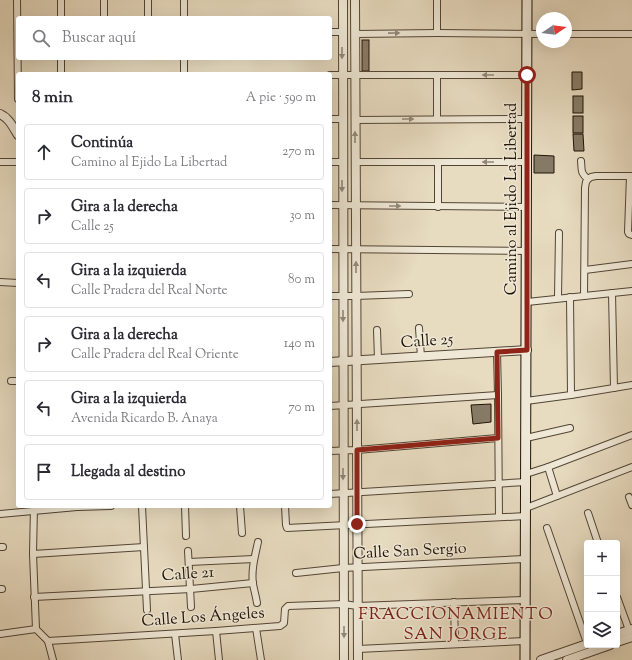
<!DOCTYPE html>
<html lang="es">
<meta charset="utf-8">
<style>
:root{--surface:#fff;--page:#f2f2f3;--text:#2b2b33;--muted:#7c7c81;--line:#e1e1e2}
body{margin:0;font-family:"Sorts Mill Goudy",serif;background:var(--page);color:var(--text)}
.controls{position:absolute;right:12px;bottom:12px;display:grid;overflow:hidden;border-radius:4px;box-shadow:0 4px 16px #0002}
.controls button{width:36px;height:36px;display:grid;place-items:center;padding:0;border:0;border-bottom:1px solid var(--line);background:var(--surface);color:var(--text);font:20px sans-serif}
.compass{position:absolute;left:536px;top:12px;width:36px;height:36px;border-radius:50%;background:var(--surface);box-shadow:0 4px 16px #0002;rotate:77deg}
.stop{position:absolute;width:12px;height:12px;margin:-9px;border:3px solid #8f2418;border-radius:50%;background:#fff}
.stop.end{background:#8f2418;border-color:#fff;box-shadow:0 1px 4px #0008}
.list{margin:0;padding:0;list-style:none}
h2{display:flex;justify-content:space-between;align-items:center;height:52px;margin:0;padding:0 16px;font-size:17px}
h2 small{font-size:13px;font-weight:400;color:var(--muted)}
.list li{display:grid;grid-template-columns:26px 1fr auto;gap:12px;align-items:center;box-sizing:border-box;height:56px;margin:0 8px 8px;padding:0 8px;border:1px solid var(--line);border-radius:4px}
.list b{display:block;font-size:15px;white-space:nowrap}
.list p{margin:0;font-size:13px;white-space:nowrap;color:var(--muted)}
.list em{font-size:13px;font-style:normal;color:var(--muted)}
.icon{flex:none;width:22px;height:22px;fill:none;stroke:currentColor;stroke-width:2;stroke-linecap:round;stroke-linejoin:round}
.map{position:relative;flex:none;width:632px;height:660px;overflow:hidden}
.search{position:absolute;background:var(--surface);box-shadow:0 4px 16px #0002;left:16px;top:16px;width:316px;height:44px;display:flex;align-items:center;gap:10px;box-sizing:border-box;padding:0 14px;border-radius:4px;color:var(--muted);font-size:15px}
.panel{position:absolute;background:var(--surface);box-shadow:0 4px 16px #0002;left:16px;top:72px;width:316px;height:436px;border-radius:4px}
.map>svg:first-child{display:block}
.building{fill:#877b67;stroke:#201307}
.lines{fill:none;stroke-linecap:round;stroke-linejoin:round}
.minor-casing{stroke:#524535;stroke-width:8}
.tertiary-casing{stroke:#524535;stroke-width:10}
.secondary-casing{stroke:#201307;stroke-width:11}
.minor{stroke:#efe8d6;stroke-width:6}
.tertiary{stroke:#efe8d6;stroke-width:8}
.secondary{stroke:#efe8d6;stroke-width:9}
.oneway{fill:#928879}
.route{stroke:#8f2418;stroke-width:5}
.labels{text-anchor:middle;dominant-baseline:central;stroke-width:3;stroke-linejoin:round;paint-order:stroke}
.street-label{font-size:16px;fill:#201307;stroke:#efe8d6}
.neighbourhood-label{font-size:17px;letter-spacing:1px;fill:#7a1f14;stroke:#efe8d6}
</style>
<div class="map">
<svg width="632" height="660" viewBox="0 0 632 660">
<rect width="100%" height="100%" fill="#e7dbc0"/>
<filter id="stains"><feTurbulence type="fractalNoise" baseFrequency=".005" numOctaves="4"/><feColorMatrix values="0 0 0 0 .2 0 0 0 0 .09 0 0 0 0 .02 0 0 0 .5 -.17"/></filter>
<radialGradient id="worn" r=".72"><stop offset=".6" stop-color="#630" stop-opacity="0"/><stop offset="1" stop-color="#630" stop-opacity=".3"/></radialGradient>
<!-- building -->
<g class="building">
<rect x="362" y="40" width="7" height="31"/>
<polygon points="572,72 582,72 582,89 572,90"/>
<rect x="573" y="96" width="10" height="17"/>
<rect x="573" y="116" width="10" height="17"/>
<polygon points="573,134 583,134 584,151 574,151"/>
<polygon points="534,155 554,156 554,173 534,173"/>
<polygon points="491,404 491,422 473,424 471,405"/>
</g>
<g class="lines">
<!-- minor casing -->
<g class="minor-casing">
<g id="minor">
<polyline points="17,0 18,99"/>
<polyline points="61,0 61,18"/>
<polyline points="148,0 148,18"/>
<polyline points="104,18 104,0"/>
<polyline points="184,18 184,0"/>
<polyline points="330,32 343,32"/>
<polyline points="437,33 437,0"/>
<polyline points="355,34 437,33 542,34"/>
<polyline points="566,34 632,34"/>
<polyline points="61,58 61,74"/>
<polyline points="184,74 184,58"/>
<polyline points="330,75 527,75"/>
<polyline points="437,75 437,119"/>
<polyline points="330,119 342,119"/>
<polyline points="355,120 527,119"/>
<path d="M 581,161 C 582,170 580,173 588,179"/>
<polyline points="0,162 18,162"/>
<polyline points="330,162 342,162"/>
<polyline points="355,162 527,162"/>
<polyline points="630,176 628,232 629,234 632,235"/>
<polyline points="588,179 591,177 596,176 632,176"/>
<polyline points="330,205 527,207"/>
<polyline points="438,207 438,162"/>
<polyline points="330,249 527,251"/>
<polyline points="585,270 632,264"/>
<polyline points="0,282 18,283"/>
<polyline points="612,293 614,388"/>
<polyline points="330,296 356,296 409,294"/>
<polyline points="584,296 585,188 586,182 588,179"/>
<polyline points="570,297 571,395"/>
<polyline points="558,298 559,233"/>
<polyline points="527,302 632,291"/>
<polyline points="419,328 421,357"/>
<polyline points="377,330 378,359"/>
<polyline points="497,352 498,395 499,517"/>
<polyline points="11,381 18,381"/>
<polyline points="526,401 571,395 632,385"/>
<polyline points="330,406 498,395"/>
<polyline points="526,438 570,428"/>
<polyline points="330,451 357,450 498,438"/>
<polyline points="548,467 557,496"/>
<polyline points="526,474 548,467 632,435"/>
<polyline points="330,494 526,482"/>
<polyline points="629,497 632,505"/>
<polyline points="34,506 33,554 36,629 48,641 53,660"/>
<polyline points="142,506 147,610"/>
<polyline points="185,506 186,536"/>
<polyline points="240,506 242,533"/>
<polyline points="285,506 286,525 287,528 526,516"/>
<polyline points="526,508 632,467"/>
<polyline points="588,513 598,543"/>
<polyline points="0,514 77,507 111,506"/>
<polyline points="547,528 587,643"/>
<polyline points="0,547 3,547"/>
<polyline points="188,551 191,607"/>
<polyline points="33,554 144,547"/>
<polyline points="189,562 254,559"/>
<polyline points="296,573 343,568 525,559"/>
<polyline points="0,589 2,589"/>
<polyline points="34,597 191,589 253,583"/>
<polyline points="617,597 629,630"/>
<polyline points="454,602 455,644"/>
<path d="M 257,603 C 256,596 254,590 253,584 C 251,570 255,556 258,542"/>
<polyline points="256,628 261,660"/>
<polyline points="216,631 219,660"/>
<polyline points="0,634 36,629"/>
<polyline points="175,634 178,660"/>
<polyline points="48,641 216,631 280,626 284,623 285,609 288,606 344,604 357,606 525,600"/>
<polyline points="358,649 525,641"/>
</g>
</g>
<!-- tertiary casing -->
<g class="tertiary-casing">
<g id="tertiary">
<polyline points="343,0 344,660"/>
<polyline points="355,0 358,660"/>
<path d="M 0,114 C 9,118 13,127 18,135"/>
<polyline points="330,362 527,350"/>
<polyline points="617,634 632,629"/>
<polyline points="617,642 632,637"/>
<polyline points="541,660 587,644"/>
<polyline points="567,660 610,645"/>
</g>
</g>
<!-- secondary casing -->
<g class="secondary-casing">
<polyline id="secondary" points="525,660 527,0"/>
</g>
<!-- minor -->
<use href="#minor" class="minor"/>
<!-- tertiary -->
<use href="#tertiary" class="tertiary"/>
<!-- secondary -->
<use href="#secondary" class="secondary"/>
</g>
<!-- one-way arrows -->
<defs><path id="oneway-solid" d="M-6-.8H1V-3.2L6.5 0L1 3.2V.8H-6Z"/></defs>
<g class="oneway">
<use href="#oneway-solid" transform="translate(394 33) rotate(-1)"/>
<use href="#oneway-solid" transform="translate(342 53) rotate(90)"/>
<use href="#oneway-solid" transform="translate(488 75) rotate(-180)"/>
<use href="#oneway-solid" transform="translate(408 119)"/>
<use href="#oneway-solid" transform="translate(355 137) rotate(-90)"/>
<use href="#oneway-solid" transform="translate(488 162) rotate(180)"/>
<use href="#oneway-solid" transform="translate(342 186) rotate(90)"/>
<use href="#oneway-solid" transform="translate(395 206)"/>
<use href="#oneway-solid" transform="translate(356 267) rotate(-90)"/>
<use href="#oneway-solid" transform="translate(343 316) rotate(90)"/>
<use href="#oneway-solid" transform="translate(357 425) rotate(-90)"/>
<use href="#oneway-solid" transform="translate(343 474) rotate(90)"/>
<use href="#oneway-solid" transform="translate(344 632) rotate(90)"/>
</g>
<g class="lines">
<!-- route -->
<polyline class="route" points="357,524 357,450 498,438 497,352 527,350 527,75"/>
</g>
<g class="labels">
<!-- street labels -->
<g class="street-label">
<text transform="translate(512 199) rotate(-90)">Camino al Ejido La Libertad</text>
<text transform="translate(427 342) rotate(-4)">Calle 25</text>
<text transform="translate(410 552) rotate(-3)">Calle San Sergio</text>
<text transform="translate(188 575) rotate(-4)">Calle 21</text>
<text transform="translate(203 618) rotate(-4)">Calle Los Ángeles</text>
</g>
<!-- neighbourhood labels -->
<g class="neighbourhood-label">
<text x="456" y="615">FRACCIONAMIENTO<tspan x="456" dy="20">SAN JORGE</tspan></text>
</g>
</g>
<rect width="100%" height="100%" filter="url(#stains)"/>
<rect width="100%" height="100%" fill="url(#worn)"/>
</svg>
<div class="controls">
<button>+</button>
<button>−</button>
<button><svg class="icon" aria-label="layers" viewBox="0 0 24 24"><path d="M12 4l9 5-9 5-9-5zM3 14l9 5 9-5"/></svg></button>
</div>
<svg class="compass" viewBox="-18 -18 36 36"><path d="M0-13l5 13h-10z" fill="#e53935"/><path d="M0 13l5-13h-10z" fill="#7c7c81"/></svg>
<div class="stop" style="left:527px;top:75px"></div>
<div class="stop end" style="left:357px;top:524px"></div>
<div class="search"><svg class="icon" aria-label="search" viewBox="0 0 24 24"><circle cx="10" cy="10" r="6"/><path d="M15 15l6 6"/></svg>Buscar aquí</div>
<section class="panel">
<h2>8 min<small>A pie · 590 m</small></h2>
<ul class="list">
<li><svg class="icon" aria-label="ahead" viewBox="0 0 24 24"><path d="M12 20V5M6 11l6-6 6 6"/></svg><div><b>Continúa</b><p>Camino al Ejido La Libertad</p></div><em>270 m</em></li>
<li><svg class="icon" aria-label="right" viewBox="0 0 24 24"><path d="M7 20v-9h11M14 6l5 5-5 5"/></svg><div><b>Gira a la derecha</b><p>Calle 25</p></div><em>30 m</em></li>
<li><svg class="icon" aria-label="left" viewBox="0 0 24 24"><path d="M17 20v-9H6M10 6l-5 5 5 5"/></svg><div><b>Gira a la izquierda</b><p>Calle Pradera del Real Norte</p></div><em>80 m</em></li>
<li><svg class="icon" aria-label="right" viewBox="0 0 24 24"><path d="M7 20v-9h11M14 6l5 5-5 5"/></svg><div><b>Gira a la derecha</b><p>Calle Pradera del Real Oriente</p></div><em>140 m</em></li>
<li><svg class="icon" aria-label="left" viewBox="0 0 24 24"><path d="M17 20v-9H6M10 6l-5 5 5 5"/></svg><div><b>Gira a la izquierda</b><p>Avenida Ricardo B. Anaya</p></div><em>70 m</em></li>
<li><svg class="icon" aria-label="arrive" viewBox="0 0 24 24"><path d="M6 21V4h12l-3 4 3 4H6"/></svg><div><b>Llegada al destino</b></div></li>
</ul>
</section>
</div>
